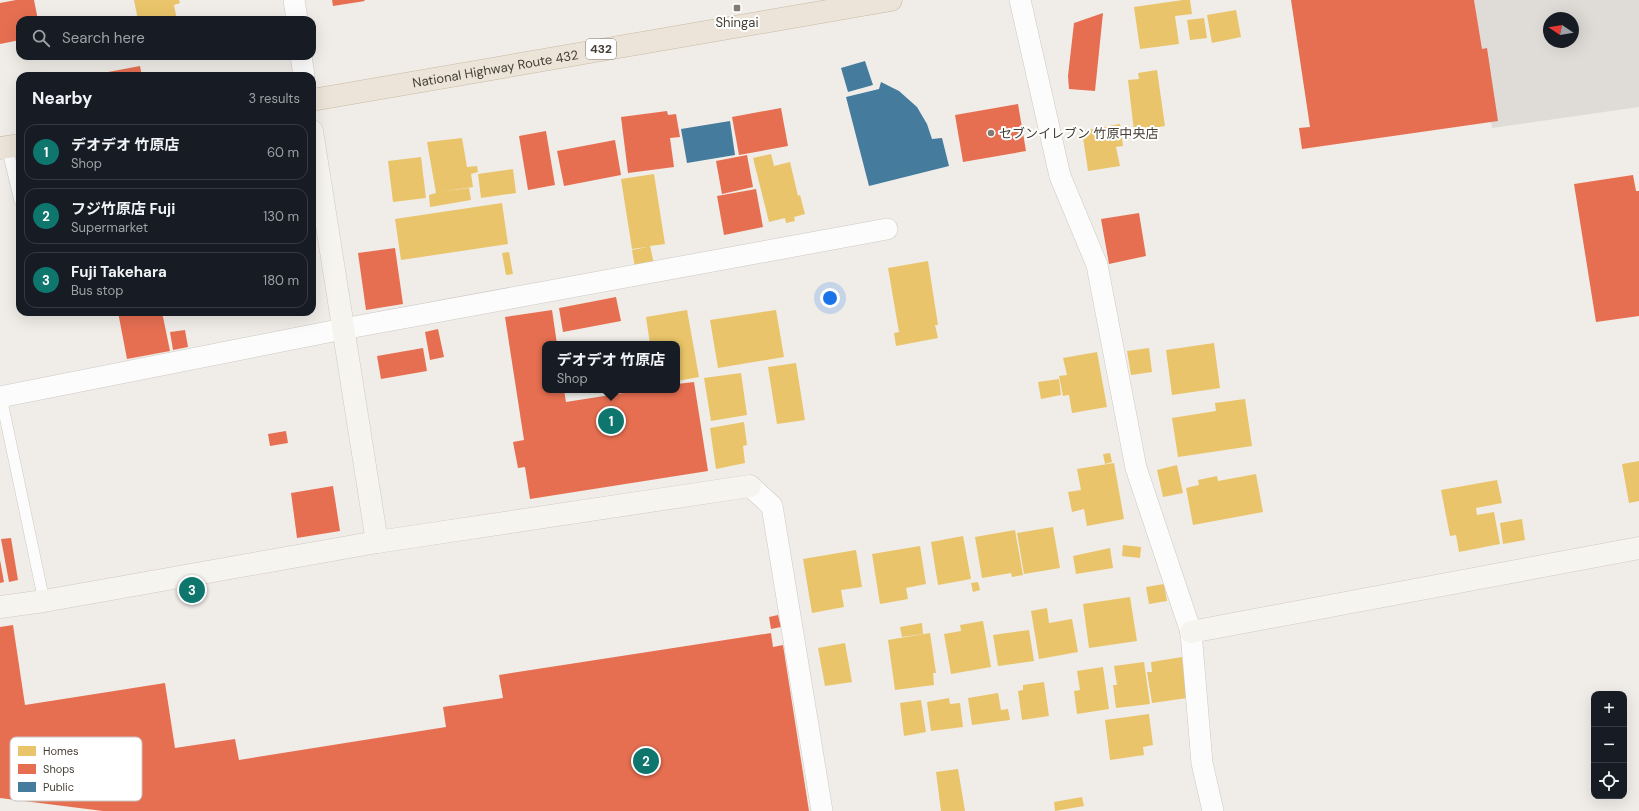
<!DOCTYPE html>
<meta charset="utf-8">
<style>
:root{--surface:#171b24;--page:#20242c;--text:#f1f3f6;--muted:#9ea1a6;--line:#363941;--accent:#0f766e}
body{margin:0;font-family:"DM Sans","Noto Sans JP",sans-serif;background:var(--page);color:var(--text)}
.controls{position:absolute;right:12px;bottom:12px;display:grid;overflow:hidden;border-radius:8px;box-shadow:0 4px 16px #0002}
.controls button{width:36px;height:36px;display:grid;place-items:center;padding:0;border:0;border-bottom:1px solid var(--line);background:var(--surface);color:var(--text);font:20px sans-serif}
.compass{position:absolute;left:1543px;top:12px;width:36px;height:36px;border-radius:50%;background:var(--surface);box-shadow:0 4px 16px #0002;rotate:282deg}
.you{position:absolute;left:830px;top:298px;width:14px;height:14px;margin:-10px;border:3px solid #fff;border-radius:50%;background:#1a73e8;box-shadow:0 0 0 6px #1a73e833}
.badge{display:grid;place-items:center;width:26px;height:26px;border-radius:50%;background:var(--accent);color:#fff;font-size:13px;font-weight:700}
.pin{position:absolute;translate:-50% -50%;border:2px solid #fff;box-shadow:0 1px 4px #0006}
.popup{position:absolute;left:542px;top:341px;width:138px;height:52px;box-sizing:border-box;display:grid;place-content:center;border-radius:8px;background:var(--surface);filter:drop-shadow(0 1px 3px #0005);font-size:13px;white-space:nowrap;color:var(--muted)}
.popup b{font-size:15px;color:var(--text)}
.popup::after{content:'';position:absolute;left:50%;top:100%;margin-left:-8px;border:8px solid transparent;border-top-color:var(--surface)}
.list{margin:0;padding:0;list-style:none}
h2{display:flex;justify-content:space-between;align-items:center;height:52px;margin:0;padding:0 16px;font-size:17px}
h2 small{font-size:13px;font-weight:400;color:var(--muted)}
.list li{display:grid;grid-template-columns:26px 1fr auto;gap:12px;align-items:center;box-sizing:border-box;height:56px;margin:0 8px 8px;padding:0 8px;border:1px solid var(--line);border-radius:12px}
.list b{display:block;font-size:15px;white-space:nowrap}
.list p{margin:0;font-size:13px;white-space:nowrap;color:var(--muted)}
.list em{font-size:13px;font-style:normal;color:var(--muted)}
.icon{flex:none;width:22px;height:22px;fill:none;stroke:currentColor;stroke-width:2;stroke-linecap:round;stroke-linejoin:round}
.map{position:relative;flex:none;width:1639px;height:811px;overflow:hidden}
.search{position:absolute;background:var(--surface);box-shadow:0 4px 16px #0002;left:16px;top:16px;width:300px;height:44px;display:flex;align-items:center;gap:10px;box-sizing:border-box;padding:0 14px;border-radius:12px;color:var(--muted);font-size:15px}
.panel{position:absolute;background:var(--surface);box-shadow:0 4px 16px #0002;left:16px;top:72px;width:300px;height:244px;border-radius:12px}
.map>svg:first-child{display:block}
.parking{fill:#dfdcd8;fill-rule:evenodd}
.homes{fill:#e9c46a}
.shops{fill:#e76f51}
.public{fill:#457b9d}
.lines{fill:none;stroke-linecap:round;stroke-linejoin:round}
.lane-casing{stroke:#ccc9c4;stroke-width:12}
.street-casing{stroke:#ccc9c4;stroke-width:22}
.secondary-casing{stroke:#d0cabf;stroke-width:23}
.highway-casing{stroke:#c8b9a3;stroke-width:23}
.lane{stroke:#fdfcfc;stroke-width:11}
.street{stroke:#fdfcfc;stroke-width:21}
.secondary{stroke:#f6f4ee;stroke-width:22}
.highway{stroke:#ece4d8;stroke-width:22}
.poi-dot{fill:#817b73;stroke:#fff;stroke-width:1.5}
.labels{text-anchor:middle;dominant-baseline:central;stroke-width:4;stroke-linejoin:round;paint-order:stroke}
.shield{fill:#fff;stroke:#7d7871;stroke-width:1}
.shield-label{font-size:12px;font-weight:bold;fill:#453e34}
.poi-label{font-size:13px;fill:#453e34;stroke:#fff}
.street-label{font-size:13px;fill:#453e34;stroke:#fff}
.key{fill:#fff;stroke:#c7c5c2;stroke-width:1}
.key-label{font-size:11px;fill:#453e34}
</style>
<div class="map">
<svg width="1639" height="811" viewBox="0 0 1639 811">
<rect width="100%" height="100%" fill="#f0ede8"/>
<!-- parking -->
<path class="parking" d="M 1474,0 L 1639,0 L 1639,107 L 1492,128 ZM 1549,18 L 1573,18 L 1573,42 L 1549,42 Z"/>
<!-- homes -->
<g class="homes">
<polygon points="134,0 179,0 180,3 174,5 177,20 138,20"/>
<polygon points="1183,0 1190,0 1192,14 1175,16 1179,44 1140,49 1134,7"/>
<polygon points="1236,10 1241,37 1212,43 1207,15"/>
<polygon points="1204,18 1207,38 1190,40 1187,20"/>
<polygon points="1157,70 1165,126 1134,131 1128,80 1139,79 1138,73"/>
<polygon points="1120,124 1123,146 1116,147 1120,166 1088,171 1082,131"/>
<polygon points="462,138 467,167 477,166 478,172 471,174 473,187 439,192 469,188 471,200 430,207 429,195 436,193 427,142"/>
<polygon points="771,154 774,166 790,162 798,196 800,195 805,214 794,217 795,221 786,223 785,218 769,222 753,158"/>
<polygon points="421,157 426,198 393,202 388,161"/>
<polygon points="513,169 516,193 481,198 478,174"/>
<polygon points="654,174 665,244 650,246 654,264 635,268 632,250 647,247 632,249 621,179"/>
<polygon points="502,203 508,244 401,260 395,219"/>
<polygon points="509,252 513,274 506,275 502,253"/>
<polygon points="928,261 938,325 935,325 938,338 896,346 894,333 899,332 888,268"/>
<polygon points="687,310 699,377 677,381 677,344 650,344 646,317"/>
<polygon points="776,310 784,357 718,368 710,320"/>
<polygon points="1214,343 1220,388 1172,395 1166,350"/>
<polygon points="1149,348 1152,372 1131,375 1127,351"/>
<polygon points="1097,352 1107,407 1072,413 1069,395 1063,396 1059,376 1067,375 1063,358"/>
<polygon points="796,363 805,420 777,424 768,367"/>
<polygon points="741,373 747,415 711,421 704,378"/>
<polygon points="1059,379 1061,395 1041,399 1038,382"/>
<polygon points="1245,399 1252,446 1178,457 1172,418 1216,411 1215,403"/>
<polygon points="744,422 747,445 743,446 745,463 716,469 710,428"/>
<polygon points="1110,453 1112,462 1105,464 1103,454"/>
<polygon points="1639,461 1639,501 1629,503 1622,464"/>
<polygon points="1114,463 1124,519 1087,526 1084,509 1072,512 1068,492 1081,490 1077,469"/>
<polygon points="1177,465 1183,493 1163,497 1157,470"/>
<polygon points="1256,474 1263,512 1193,525 1186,488 1199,485 1198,480 1217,476 1218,481"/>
<polygon points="1497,480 1502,503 1476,508 1477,515 1494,512 1500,544 1459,552 1456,535 1450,536 1441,490"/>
<polygon points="1522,519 1525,540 1503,544 1500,523"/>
<polygon points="1053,527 1060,568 1024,574 1017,533"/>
<polygon points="1015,530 1023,575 1012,577 1011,573 982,578 975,537"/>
<polygon points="963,536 971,579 938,585 931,542"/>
<polygon points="1123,545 1141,547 1140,558 1122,556"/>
<polygon points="920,546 926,584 906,588 908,599 880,604 872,554"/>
<polygon points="1110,548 1113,568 1076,574 1073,556"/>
<polygon points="856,550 862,587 841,590 844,607 812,613 803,559"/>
<polygon points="978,582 980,590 973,592 971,583"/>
<polygon points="1164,584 1167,601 1149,604 1146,587"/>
<polygon points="1130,597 1137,641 1089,648 1083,604"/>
<polygon points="1047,608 1049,623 1072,619 1078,652 1039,659 1031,611"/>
<polygon points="983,621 991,667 951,674 944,634 961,631 960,625"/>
<polygon points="922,623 923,634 902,637 900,627"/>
<polygon points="1029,630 1034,661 998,666 993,635"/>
<polygon points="930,633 936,673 933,673 934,685 895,690 888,640"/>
<polygon points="845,643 852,682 825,686 818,648"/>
<polygon points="1182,657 1187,698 1152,703 1147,672 1152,672 1151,662"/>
<polygon points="1144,662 1150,704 1116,708 1113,685 1117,685 1114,666"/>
<polygon points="1103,667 1109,709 1077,714 1074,691 1080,690 1077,671"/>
<polygon points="1044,682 1049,716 1022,720 1018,691 1023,690 1023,685"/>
<polygon points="998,693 1001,710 1008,709 1010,720 972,725 968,698"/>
<polygon points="949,698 950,704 960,703 963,727 931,731 927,702"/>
<polygon points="921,700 926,732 904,736 900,703"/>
<polygon points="1149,714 1153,745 1143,747 1144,755 1110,760 1105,720"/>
<polygon points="958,769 965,811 941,811 936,772"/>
<polygon points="1082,797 1084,806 1055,811 1054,802"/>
</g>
<!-- shops -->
<g class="shops">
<polygon points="16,0 34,0 38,20 20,20 20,40 0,44 0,3"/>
<polygon points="332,0 364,0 365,1 333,6"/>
<polygon points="1291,0 1474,0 1482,49 1487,48 1498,121 1302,149 1299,128 1310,127"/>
<polygon points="1103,13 1095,91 1069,89 1068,76 1074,23"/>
<polygon points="140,66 142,76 109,76 108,72"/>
<polygon points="1018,104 1026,151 963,162 955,115"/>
<polygon points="781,108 788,146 739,155 732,117"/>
<polygon points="667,111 668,115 676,114 680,137 670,138 674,167 628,173 621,117"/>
<polygon points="546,131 555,185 528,190 519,136"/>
<polygon points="615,140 621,175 564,186 557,151"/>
<polygon points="747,155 753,187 722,194 716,161"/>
<polygon points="1633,175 1636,191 1639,191 1639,316 1596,322 1574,184"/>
<polygon points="756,189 763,227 724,235 717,196"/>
<polygon points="1139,213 1146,256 1109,264 1101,219"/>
<polygon points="395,248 403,304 366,310 358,253"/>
<polygon points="616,297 621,321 563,332 559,308"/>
<polygon points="552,310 557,344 545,344 545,390 564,390 566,402 642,390 677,390 677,384 694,382 708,471 530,499 525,467 518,468 513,442 524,440 505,317"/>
<polygon points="118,312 162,312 170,351 127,359"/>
<polygon points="438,329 444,357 430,360 425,332"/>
<polygon points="185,330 188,347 173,350 170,332"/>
<polygon points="423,348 427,371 381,379 377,356"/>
<polygon points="286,431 288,443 270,446 268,434"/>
<polygon points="333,486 340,531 297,538 291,493"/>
<polygon points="11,538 18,580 9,582 1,539"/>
<polygon points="0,560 4,582 0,583"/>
<polygon points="778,615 781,627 771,629 769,617"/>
<polygon points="13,625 25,705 165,683 175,748 235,739 239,760 446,727 443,707 503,698 499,675 771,633 773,647 783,645 809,811 103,811 0,798 0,627"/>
</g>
<!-- public -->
<g class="public">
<polygon points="865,61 873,85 848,92 841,68"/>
<polygon points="881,82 899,91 917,107 927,124 932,139 942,138 949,166 869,186 846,97 879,89"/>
<polygon points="730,121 735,155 687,163 681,129"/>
</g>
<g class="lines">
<!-- lane casing -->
<g class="lane-casing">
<g id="lane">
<polyline points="7,147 20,201"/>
<polyline points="1,397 44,601"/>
</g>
</g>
<!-- street casing -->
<g class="street-casing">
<g id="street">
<polyline points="294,0 297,20"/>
<polyline points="1020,0 1060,176 1097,265 1136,468 1191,632 1202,763 1213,811"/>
<polyline points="301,56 304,76"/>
<polyline points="0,397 343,329 887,229"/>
<polyline points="750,486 772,506 822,811"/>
</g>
</g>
<!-- secondary casing -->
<g class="secondary-casing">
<g id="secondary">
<polyline points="312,131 377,542"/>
<polyline points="0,607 44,601 377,542 750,486"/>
<polyline points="1191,632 1639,548"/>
</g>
</g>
<!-- highway casing -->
<g class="highway-casing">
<g id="highway">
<path id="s1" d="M 312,100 L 891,0"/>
<polyline points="0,148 20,145"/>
</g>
</g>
<!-- lane -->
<use href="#lane" class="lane"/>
<!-- street -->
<use href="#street" class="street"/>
<!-- secondary -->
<use href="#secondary" class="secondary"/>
<!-- highway -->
<use href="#highway" class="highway"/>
</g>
<!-- markers -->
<g class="poi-dot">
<rect x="733" y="4" width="8" height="8" rx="2"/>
<circle cx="991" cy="133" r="4"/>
</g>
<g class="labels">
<!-- shield labels -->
<rect class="shield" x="586" y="39" width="30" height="20" rx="3"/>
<g class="shield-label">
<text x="601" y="49">432</text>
</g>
<!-- poi labels -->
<g class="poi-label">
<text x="737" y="22">Shingai</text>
<text x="999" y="133" text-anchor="start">セブンイレブン 竹原中央店</text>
</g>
<!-- street labels -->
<g class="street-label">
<text stroke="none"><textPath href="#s1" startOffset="186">National Highway Route 432</textPath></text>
</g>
</g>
<!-- legend -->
<rect x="10" y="737" width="132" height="64" rx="6" class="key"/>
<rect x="18" y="746" width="18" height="10" fill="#e9c46a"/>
<rect x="18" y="764" width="18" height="10" fill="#e76f51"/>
<rect x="18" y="782" width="18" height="10" fill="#457b9d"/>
<g class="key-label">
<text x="43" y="755">Homes</text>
<text x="43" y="773">Shops</text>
<text x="43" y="791">Public</text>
</g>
</svg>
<div class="controls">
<button>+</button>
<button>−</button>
<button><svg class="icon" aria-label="locate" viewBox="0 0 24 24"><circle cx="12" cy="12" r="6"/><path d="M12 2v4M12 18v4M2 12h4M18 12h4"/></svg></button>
</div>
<svg class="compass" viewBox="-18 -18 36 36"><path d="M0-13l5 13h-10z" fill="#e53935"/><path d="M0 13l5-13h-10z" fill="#9ea1a6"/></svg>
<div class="you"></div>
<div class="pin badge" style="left:611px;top:421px">1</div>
<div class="popup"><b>デオデオ 竹原店</b>Shop</div>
<div class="pin badge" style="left:646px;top:761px">2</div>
<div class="pin badge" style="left:192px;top:590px">3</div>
<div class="search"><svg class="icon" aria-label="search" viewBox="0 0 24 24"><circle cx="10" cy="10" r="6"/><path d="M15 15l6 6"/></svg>Search here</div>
<section class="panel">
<h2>Nearby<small>3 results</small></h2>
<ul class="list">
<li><span class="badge">1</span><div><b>デオデオ 竹原店</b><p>Shop</p></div><em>60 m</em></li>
<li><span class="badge">2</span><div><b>フジ竹原店 Fuji</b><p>Supermarket</p></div><em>130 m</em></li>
<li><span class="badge">3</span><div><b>Fuji Takehara</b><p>Bus stop</p></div><em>180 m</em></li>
</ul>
</section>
</div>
